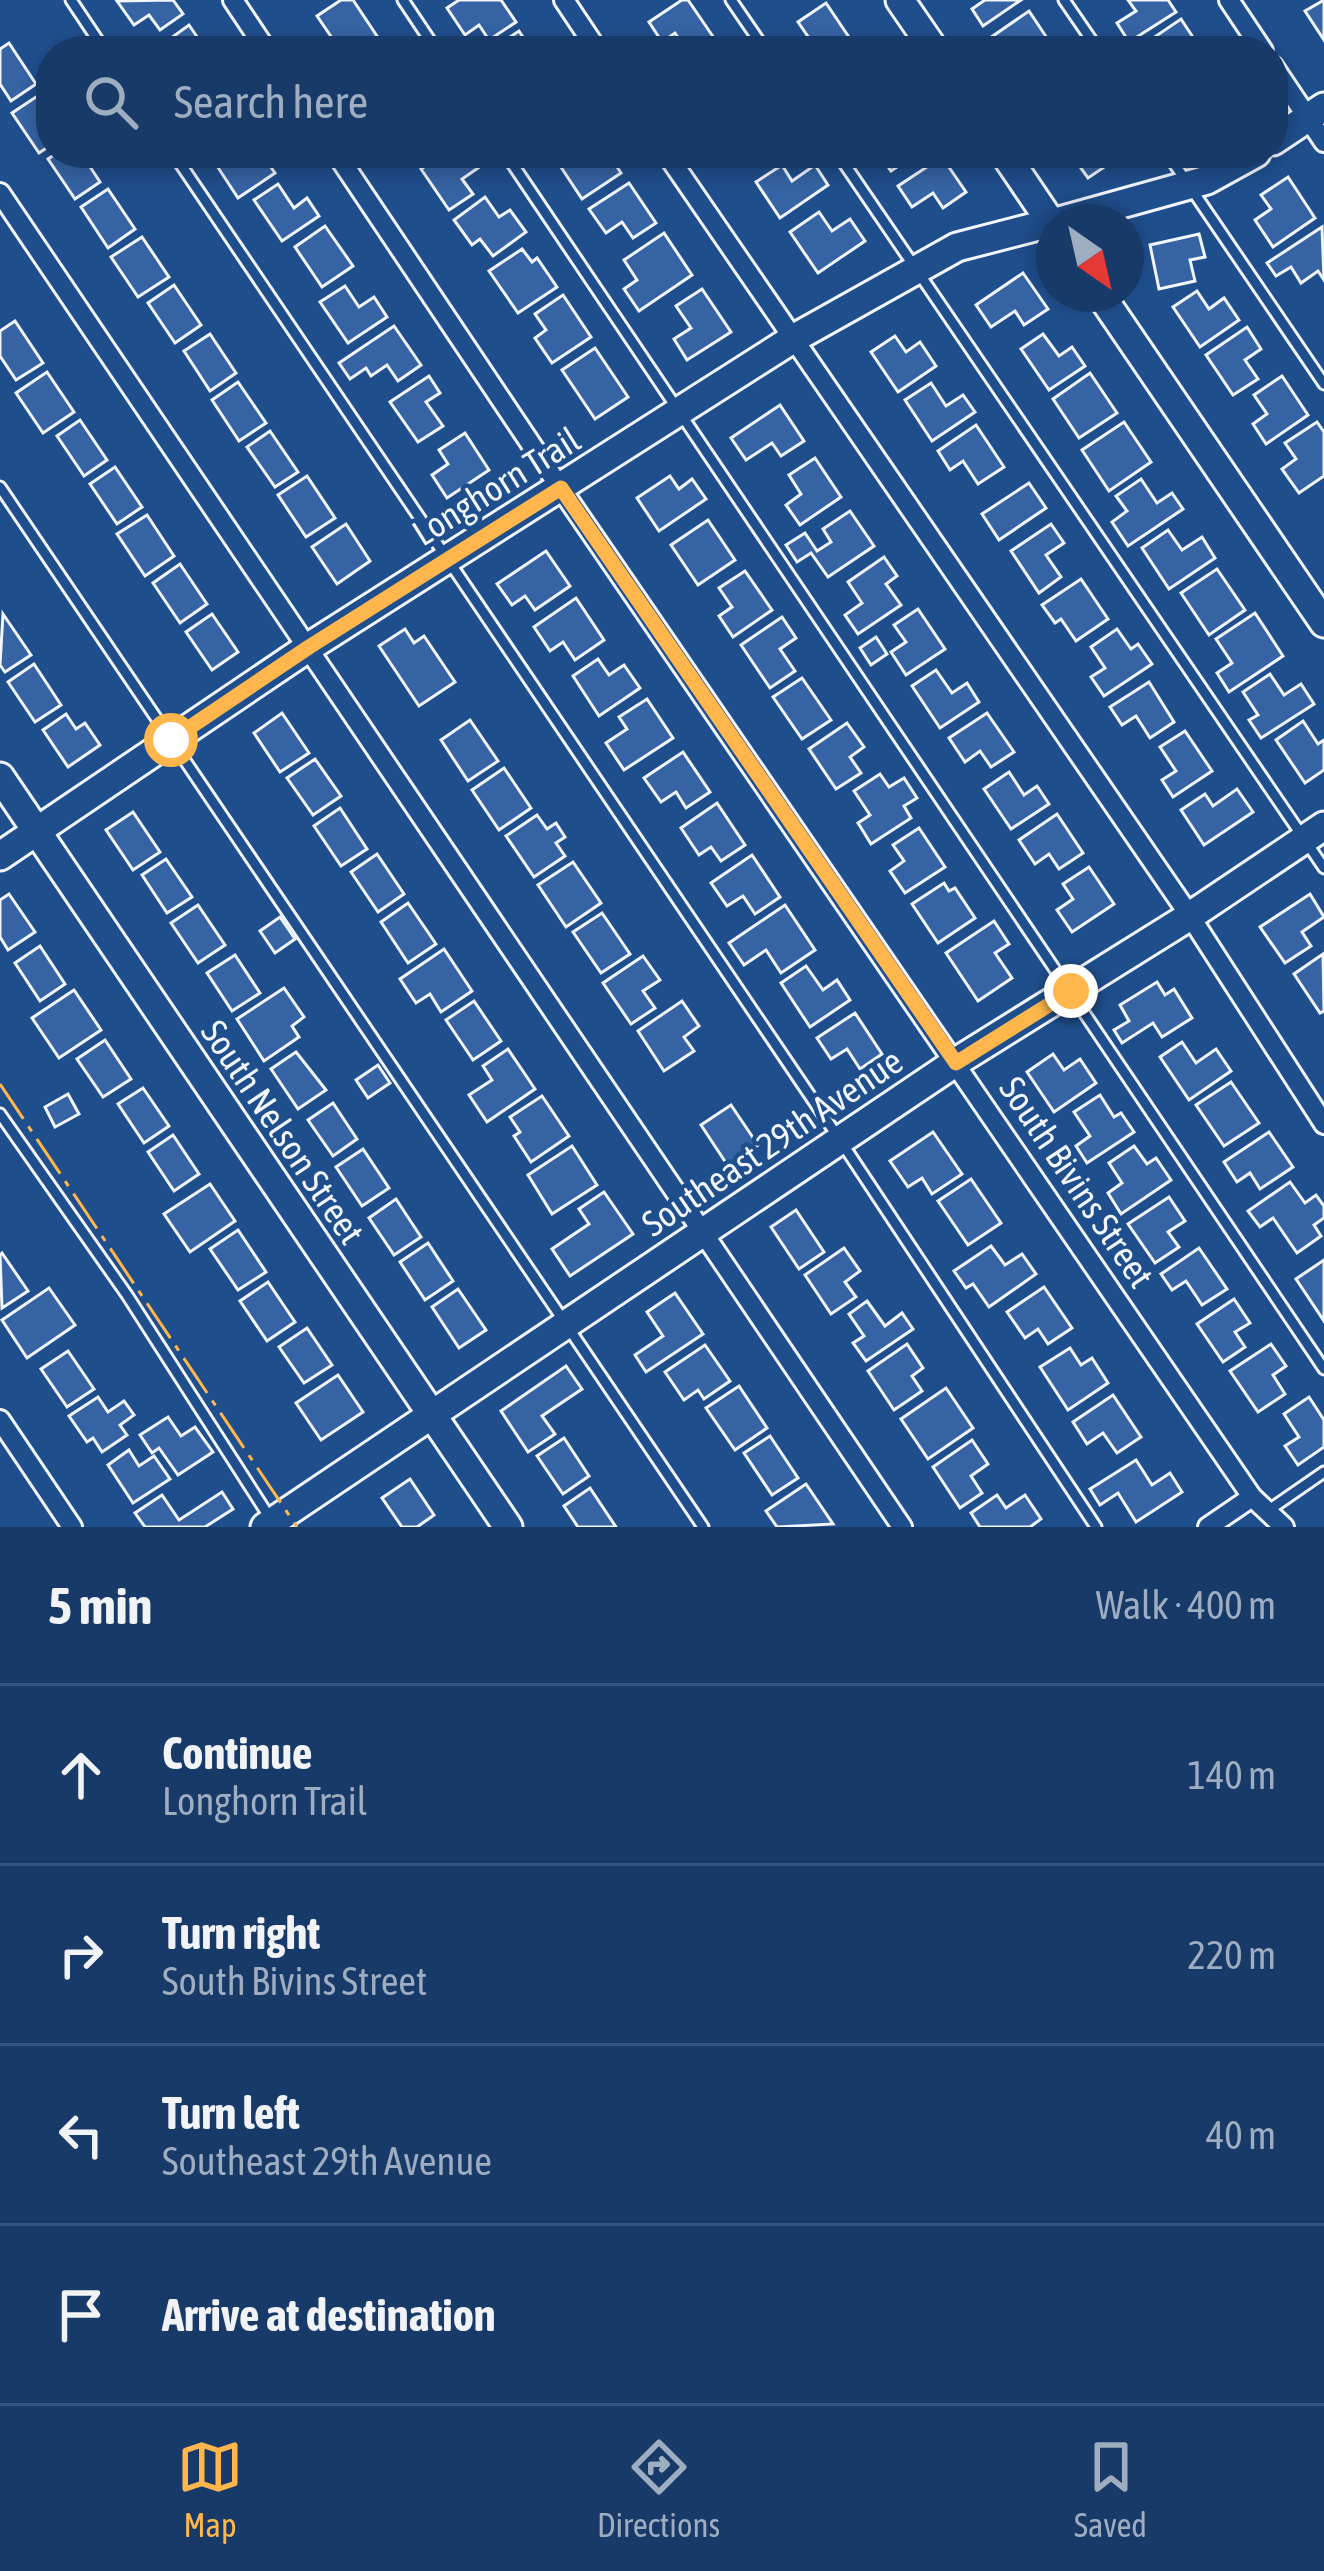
<!DOCTYPE html>
<meta charset="utf-8">
<style>
:root{--surface:#173a69;--page:#20416f;--text:#f1f3f6;--muted:#9eadc0;--line:#36547d;--accent:#ffb74d}
body{margin:0;font-family:"Asap Condensed",sans-serif;background:var(--page);color:var(--text)}
.compass{position:absolute;left:1036px;top:204px;width:108px;height:108px;border-radius:50%;background:var(--surface);box-shadow:0 6px 18px #0003;rotate:146deg}
.stop{position:absolute;width:36px;height:36px;margin:-27px;border:9px solid #ffb74d;border-radius:50%;background:#fff}
.stop.end{background:#ffb74d;border-color:#fff;box-shadow:0 3px 12px #0008}
.list{margin:0;padding:0;list-style:none}
h2{display:flex;justify-content:space-between;align-items:center;height:156px;margin:0;padding:0 48px;font-size:51px}
h2 small{font-size:39px;font-weight:400;color:var(--muted)}
.list li{display:grid;grid-template-columns:78px 1fr auto;gap:36px;align-items:center;box-sizing:border-box;height:180px;padding:0 48px;border-top:3px solid var(--line)}
.list b{display:block;font-size:45px;white-space:nowrap}
.list p{margin:0;font-size:39px;white-space:nowrap;color:var(--muted)}
.list em{font-size:39px;font-style:normal;color:var(--muted)}
.icon{flex:none;width:66px;height:66px;fill:none;stroke:currentColor;stroke-width:2;stroke-linecap:round;stroke-linejoin:round}
.map{position:relative;flex:none;width:1324px;height:1527px;overflow:hidden}
.search{position:absolute;background:var(--surface);box-shadow:0 6px 18px #0003;left:36px;right:36px;top:36px;height:132px;display:flex;align-items:center;gap:30px;box-sizing:border-box;padding:0 42px;border-radius:48px;color:var(--muted);font-size:45px}
.sheet{height:876px;background:var(--surface)}
nav{display:flex;justify-content:space-around;align-items:center;box-sizing:border-box;height:168px;border-top:3px solid var(--line);background:var(--surface);font-size:33px;color:var(--muted)}
nav a{display:grid;justify-items:center;gap:6px}
nav .on{color:var(--accent)}
.map>svg:first-child{display:block}
.building{fill:#3563a3;stroke:#f2f6ff;stroke-width:3}
.lines{fill:none;stroke-linecap:round;stroke-linejoin:round}
.lane-casing{stroke:#f2f6ff;stroke-width:15}
.street-casing{stroke:#f2f6ff;stroke-width:24}
.secondary-casing{stroke:#f2f6ff;stroke-width:33}
.lane{stroke:#1f4e8c;stroke-width:9}
.street{stroke:#1f4e8c;stroke-width:18}
.secondary{stroke:#1f4e8c;stroke-width:27}
.power{stroke:#ffb74d;stroke-width:3;stroke-dasharray:42 9 6 9;stroke-linecap:butt}
.route{stroke:#ffb74d;stroke-width:15}
.labels{text-anchor:middle;dominant-baseline:central;stroke-width:9;stroke-linejoin:round;paint-order:stroke}
.street-label{font-size:36px;fill:#f2f6ff;stroke:#1f4e8c}
</style>
<div class="map">
<svg width="1324" height="1527" viewBox="0 0 1324 1527">
<rect width="100%" height="100%" fill="#1f4e8c"/>
<!-- building -->
<g class="building">
<polygon points="173,0 183,14 160,30 149,15 134,25 117,1"/>
<polygon points="341,0 353,0 377,36 356,51 341,51 317,16"/>
<polygon points="459,0 501,0 516,22 489,40 479,25 465,35 447,8"/>
<polygon points="682,0 688,0 714,38 694,51 687,51 675,33 662,42 649,22"/>
<polygon points="985,0 1021,0 983,26 972,9"/>
<polygon points="1128,0 1168,0 1176,12 1129,42 1117,23 1136,11"/>
<polygon points="1324,0 1324,40 1305,11"/>
<polygon points="826,3 855,46 847,51 818,51 798,22"/>
<polygon points="1029,11 1055,50 999,51 990,38"/>
<polygon points="1181,19 1202,51 1167,51 1156,36"/>
<polygon points="189,25 202,44 192,51 153,51"/>
<polygon points="519,31 532,51 489,51"/>
<polygon points="9,43 36,84 11,101 0,84 0,49"/>
<polygon points="42,93 51,107 51,145 39,153 12,113"/>
<polygon points="57,153 81,153 100,182 75,199 48,159"/>
<polygon points="225,153 261,153 275,173 238,198 217,166 229,158"/>
<polygon points="445,153 469,153 478,168 462,179 473,194 449,210 421,169"/>
<polygon points="561,153 608,153 621,173 582,199 555,158"/>
<polygon points="878,153 918,153 891,171"/>
<polygon points="1070,153 1125,153 1088,178"/>
<polygon points="942,157 966,192 943,208 933,193 912,207 898,186"/>
<polygon points="782,165 792,181 815,165 828,185 780,218 756,182"/>
<polygon points="1288,177 1315,218 1273,247 1255,220 1271,209 1261,195"/>
<polygon points="629,183 656,223 633,238 622,222 606,233 589,209"/>
<polygon points="278,184 294,208 307,198 319,216 282,241 254,200"/>
<polygon points="108,189 135,229 108,248 81,207"/>
<polygon points="485,197 499,217 510,210 526,232 493,256 480,239 472,245 454,220"/>
<polygon points="819,212 832,231 850,219 865,241 818,273 790,232"/>
<polygon points="325,226 353,266 322,287 295,247"/>
<polygon points="1322,227 1324,280 1318,271 1301,283 1291,267 1276,276 1267,263"/>
<polygon points="664,233 692,275 639,311 624,289 637,280 624,260"/>
<polygon points="1199,234 1205,257 1190,260 1195,281 1159,289 1150,245"/>
<polygon points="142,237 169,277 138,297 111,257"/>
<polygon points="522,249 532,262 537,258 557,287 518,313 489,271"/>
<polygon points="1023,273 1048,309 1024,325 1015,311 991,327 976,305"/>
<polygon points="174,285 201,325 175,343 148,303"/>
<polygon points="345,286 359,307 374,297 387,317 348,343 320,302"/>
<polygon points="702,289 731,332 687,360 674,339 691,328 676,306"/>
<polygon points="1197,291 1209,309 1224,298 1239,320 1200,347 1173,307"/>
<polygon points="563,295 591,337 552,363 535,338 546,330 535,314"/>
<polygon points="15,321 43,363 16,380 0,356 0,331"/>
<polygon points="394,326 421,365 398,381 387,365 371,376 366,368 350,379 339,363"/>
<polygon points="1247,327 1261,349 1245,360 1258,379 1233,395 1206,355"/>
<polygon points="210,334 236,373 210,391 184,351"/>
<polygon points="1043,334 1059,356 1072,347 1085,366 1049,390 1021,349"/>
<polygon points="895,336 906,352 920,342 936,366 898,392 871,352"/>
<polygon points="595,348 628,397 595,419 562,370"/>
<polygon points="47,372 74,412 43,433 16,393"/>
<polygon points="1090,373 1117,413 1079,438 1053,399"/>
<polygon points="429,376 440,393 426,402 443,426 418,442 390,402"/>
<polygon points="1282,376 1308,415 1266,444 1253,424 1267,414 1254,395"/>
<polygon points="238,382 266,423 239,441 212,400"/>
<polygon points="931,383 946,406 963,395 975,412 932,441 905,400"/>
<polygon points="780,405 804,441 781,456 772,443 746,460 731,438"/>
<polygon points="80,420 107,460 84,476 57,436"/>
<polygon points="1124,422 1151,462 1109,491 1082,450"/>
<polygon points="1317,422 1324,432 1324,476 1299,493 1282,469 1296,459 1285,443"/>
<polygon points="976,425 1004,467 978,484 963,461 950,470 938,451"/>
<polygon points="270,431 298,472 275,487 247,447"/>
<polygon points="465,433 489,470 447,498 432,475 448,464 439,450"/>
<polygon points="815,458 841,497 800,525 786,505 801,494 789,475"/>
<polygon points="115,467 142,507 117,524 90,484"/>
<polygon points="307,476 335,518 306,537 278,495"/>
<polygon points="670,476 679,489 692,479 706,499 659,531 637,498"/>
<polygon points="1141,479 1157,503 1172,493 1183,509 1128,546 1112,522 1127,511 1116,496"/>
<polygon points="1029,483 1046,508 999,540 982,514"/>
<polygon points="850,511 874,546 828,577 811,553 797,562 786,545 805,533 817,551 831,542 823,529"/>
<polygon points="147,515 174,556 145,576 117,534"/>
<polygon points="708,520 735,560 698,585 671,545"/>
<polygon points="346,524 370,561 337,584 312,547"/>
<polygon points="1051,524 1064,543 1046,555 1061,577 1039,593 1011,551"/>
<polygon points="1168,530 1182,550 1202,537 1215,558 1169,589 1142,548"/>
<polygon points="546,551 570,586 535,610 525,596 512,605 497,584"/>
<polygon points="884,557 897,576 886,584 901,605 858,634 845,615 862,603 848,582"/>
<polygon points="180,564 207,604 180,623 153,583"/>
<polygon points="1217,569 1245,610 1209,635 1181,593"/>
<polygon points="745,571 772,610 733,637 719,616 732,607 719,588"/>
<polygon points="1081,579 1108,619 1076,641 1061,619 1055,623 1042,605"/>
<polygon points="576,598 604,640 575,660 563,642 550,651 534,627"/>
<polygon points="918,609 945,649 906,675 891,652 906,642 894,625"/>
<polygon points="1255,613 1283,656 1229,692 1217,673 1232,663 1216,639"/>
<polygon points="3,614 31,655 5,672 0,665"/>
<polygon points="212,614 238,652 212,670 186,632"/>
<polygon points="782,617 796,638 780,649 795,671 770,688 741,645"/>
<polygon points="405,629 414,643 424,636 455,682 419,706 379,646"/>
<polygon points="1117,629 1131,649 1138,644 1152,664 1104,696 1091,677 1105,668 1091,647"/>
<polygon points="876,637 887,654 871,665 860,648"/>
<polygon points="598,659 609,675 624,665 640,688 599,716 573,676"/>
<polygon points="34,664 61,705 35,722 8,682"/>
<polygon points="936,670 952,693 967,683 979,702 940,728 912,686"/>
<polygon points="1270,674 1284,695 1301,684 1314,704 1261,738 1249,720 1258,715 1243,692"/>
<polygon points="802,678 831,720 802,739 773,697"/>
<polygon points="1149,682 1174,722 1150,738 1136,716 1122,725 1110,707"/>
<polygon points="647,699 673,738 624,770 606,743 627,729 619,717"/>
<polygon points="282,713 309,753 280,772 254,733"/>
<polygon points="987,713 1014,752 991,767 980,751 965,762 949,738"/>
<polygon points="66,714 76,729 85,723 100,745 68,767 43,730"/>
<polygon points="470,720 498,761 468,781 441,740"/>
<polygon points="1303,721 1318,744 1324,740 1324,770 1305,783 1276,740"/>
<polygon points="847,723 864,747 850,757 861,773 836,789 809,749"/>
<polygon points="1185,731 1212,771 1173,797 1162,780 1176,771 1160,747"/>
<polygon points="683,752 710,792 686,808 676,792 661,802 644,778"/>
<polygon points="315,759 341,796 313,815 287,778"/>
<polygon points="504,768 531,808 499,830 472,790"/>
<polygon points="1009,772 1024,795 1037,786 1049,804 1011,829 984,789"/>
<polygon points="880,774 889,787 904,778 917,798 904,806 911,818 871,844 858,823 870,815 854,791"/>
<polygon points="1237,789 1253,812 1204,845 1181,810 1205,794 1213,806"/>
<polygon points="717,803 745,845 721,861 711,847 699,855 681,828"/>
<polygon points="340,808 367,849 341,866 314,826"/>
<polygon points="133,812 160,852 133,870 106,830"/>
<polygon points="1057,814 1083,853 1059,869 1049,854 1035,864 1019,840"/>
<polygon points="537,815 547,829 556,823 565,837 556,843 565,856 534,877 506,836"/>
<polygon points="919,828 945,867 905,893 890,871 904,861 893,845"/>
<polygon points="377,854 404,894 378,912 351,872"/>
<polygon points="752,855 780,897 755,914 743,896 727,906 711,883"/>
<polygon points="166,859 192,897 167,913 142,875"/>
<polygon points="573,862 601,903 566,927 538,885"/>
<polygon points="1089,867 1114,904 1072,932 1057,910 1073,899 1063,884"/>
<polygon points="944,883 949,891 955,888 975,918 938,943 912,904"/>
<polygon points="9,894 35,932 8,950 0,937 0,900"/>
<polygon points="1310,894 1324,917 1302,932 1311,946 1285,963 1260,927"/>
<polygon points="408,903 436,944 408,963 381,922"/>
<polygon points="198,905 225,945 198,963 171,923"/>
<polygon points="785,905 815,950 781,973 766,950 744,965 729,943"/>
<polygon points="602,913 630,954 601,973 573,932"/>
<polygon points="280,917 295,939 275,953 260,931"/>
<polygon points="994,921 1009,944 995,953 1012,978 978,1001 946,953"/>
<polygon points="40,946 65,984 40,1001 15,963"/>
<polygon points="444,949 472,991 441,1012 430,994 416,1003 400,979"/>
<polygon points="1323,954 1324,1011 1320,1013 1294,974"/>
<polygon points="235,955 260,993 232,1011 207,973"/>
<polygon points="643,956 660,980 643,991 655,1008 631,1024 603,983"/>
<polygon points="806,966 823,990 837,980 850,1000 810,1027 781,983"/>
<polygon points="1157,982 1165,995 1174,989 1192,1018 1162,1037 1153,1023 1122,1043 1114,1030 1129,1021 1120,1005"/>
<polygon points="284,988 304,1017 292,1026 299,1037 264,1061 237,1019"/>
<polygon points="74,990 101,1030 59,1058 32,1018"/>
<polygon points="474,1001 501,1041 473,1060 446,1020"/>
<polygon points="682,1001 699,1026 684,1037 694,1051 664,1071 638,1031"/>
<polygon points="855,1013 882,1054 860,1069 847,1049 831,1059 817,1038"/>
<polygon points="105,1040 131,1079 103,1097 77,1059"/>
<polygon points="1182,1042 1196,1063 1216,1049 1231,1071 1189,1100 1160,1057"/>
<polygon points="508,1049 535,1089 487,1122 469,1095 492,1080 483,1066"/>
<polygon points="296,1052 326,1090 298,1109 271,1069"/>
<polygon points="1053,1054 1064,1070 1080,1059 1096,1083 1054,1112 1027,1072"/>
<polygon points="378,1065 390,1083 368,1098 356,1080"/>
<polygon points="1231,1082 1259,1123 1224,1146 1196,1105"/>
<polygon points="143,1088 169,1126 144,1143 118,1104"/>
<polygon points="68,1094 79,1114 55,1127 45,1107"/>
<polygon points="1100,1095 1114,1117 1121,1113 1134,1132 1087,1163 1076,1146 1090,1136 1074,1112"/>
<polygon points="542,1096 569,1136 531,1162 514,1136 520,1132 510,1117"/>
<polygon points="333,1103 357,1139 333,1156 308,1120"/>
<polygon points="731,1105 758,1145 728,1166 701,1125"/>
<polygon points="933,1132 962,1174 932,1194 922,1178 908,1187 890,1161"/>
<polygon points="1269,1132 1293,1167 1260,1189 1250,1173 1237,1182 1224,1162"/>
<polygon points="173,1135 199,1174 174,1191 148,1152"/>
<polygon points="572,1146 597,1185 552,1214 528,1175"/>
<polygon points="1134,1146 1147,1164 1156,1158 1171,1180 1121,1214 1108,1193 1122,1183 1109,1163"/>
<polygon points="363,1149 389,1188 362,1206 336,1167"/>
<polygon points="971,1179 1001,1223 968,1245 938,1201"/>
<polygon points="1290,1182 1305,1203 1316,1195 1324,1206 1324,1218 1314,1225 1321,1236 1297,1253 1273,1218 1260,1227 1248,1211"/>
<polygon points="210,1184 235,1221 190,1252 164,1214"/>
<polygon points="604,1192 633,1234 570,1276 552,1249 589,1224 579,1209"/>
<polygon points="1169,1197 1185,1221 1168,1232 1179,1247 1155,1263 1128,1224"/>
<polygon points="396,1199 421,1237 394,1255 369,1218"/>
<polygon points="796,1210 824,1252 799,1269 771,1227"/>
<polygon points="238,1230 266,1272 238,1290 210,1249"/>
<polygon points="428,1243 453,1281 425,1300 400,1262"/>
<polygon points="991,1246 1005,1265 1022,1254 1036,1274 989,1307 973,1284 966,1288 954,1271"/>
<polygon points="844,1248 860,1271 845,1282 856,1297 831,1314 805,1275"/>
<polygon points="1199,1248 1227,1289 1202,1305 1186,1281 1172,1290 1161,1274"/>
<polygon points="2,1253 28,1291 2,1308 0,1255"/>
<polygon points="1324,1260 1324,1321 1296,1279"/>
<polygon points="268,1282 295,1322 267,1341 240,1301"/>
<polygon points="1044,1287 1072,1328 1048,1344 1038,1329 1025,1338 1007,1312"/>
<polygon points="49,1288 75,1325 27,1358 2,1320"/>
<polygon points="458,1289 486,1330 459,1348 432,1307"/>
<polygon points="675,1293 703,1334 646,1372 635,1355 663,1336 647,1312"/>
<polygon points="1234,1299 1250,1323 1235,1332 1245,1347 1223,1362 1197,1324"/>
<polygon points="867,1301 885,1326 902,1313 913,1329 866,1361 853,1343 864,1336 849,1314"/>
<polygon points="307,1328 332,1365 304,1383 279,1347"/>
<polygon points="907,1344 923,1368 912,1376 922,1391 894,1410 868,1371"/>
<polygon points="1271,1344 1286,1366 1273,1375 1285,1394 1258,1412 1230,1371"/>
<polygon points="705,1345 730,1381 704,1399 698,1390 684,1400 665,1372"/>
<polygon points="1070,1348 1081,1365 1092,1358 1108,1383 1068,1410 1040,1367"/>
<polygon points="68,1351 94,1389 67,1407 41,1369"/>
<polygon points="566,1366 582,1389 542,1416 555,1434 528,1452 501,1411"/>
<polygon points="338,1375 363,1412 321,1440 296,1403"/>
<polygon points="739,1386 767,1428 735,1450 706,1408"/>
<polygon points="946,1388 973,1428 928,1459 901,1419"/>
<polygon points="1113,1395 1141,1437 1117,1453 1103,1433 1087,1444 1073,1422"/>
<polygon points="98,1397 108,1412 124,1401 134,1415 120,1425 127,1435 102,1452 93,1438 87,1442 69,1416"/>
<polygon points="1309,1397 1324,1420 1324,1447 1298,1465 1285,1446 1299,1437 1284,1414"/>
<polygon points="168,1417 181,1436 195,1427 213,1452 178,1475 159,1448 152,1453 140,1435"/>
<polygon points="770,1436 798,1478 772,1495 744,1453"/>
<polygon points="564,1438 589,1476 563,1494 537,1456"/>
<polygon points="972,1440 988,1464 971,1476 982,1493 960,1508 933,1467"/>
<polygon points="129,1450 139,1466 154,1456 170,1479 133,1503 108,1465"/>
<polygon points="1136,1460 1152,1485 1170,1473 1182,1492 1136,1522 1118,1493 1100,1505 1090,1489"/>
<polygon points="410,1479 434,1515 417,1527 402,1527 382,1498"/>
<polygon points="806,1484 833,1524 777,1527 766,1511"/>
<polygon points="590,1488 616,1527 578,1527 564,1506"/>
<polygon points="222,1492 233,1509 205,1527 145,1527 135,1513 162,1495 179,1520"/>
<polygon points="997,1495 1006,1508 1025,1495 1041,1519 1030,1527 980,1527 971,1513"/>
</g>
<g class="lines">
<!-- lane casing -->
<g class="lane-casing">
<g id="lane">
<polyline points="71,0 105,51"/>
<polyline points="403,0 437,51"/>
<polyline points="731,0 766,51"/>
<polyline points="1064,0 1099,51"/>
<polyline points="173,153 840,1140 1096,1527"/>
<polyline points="505,153 1324,1369"/>
<polyline points="837,153 1324,868"/>
<polyline points="1167,153 1324,384"/>
<polyline points="0,487 703,1527"/>
<polyline points="0,1114 127,1295 270,1518"/>
<polyline points="1269,1510 1324,1472"/>
</g>
</g>
<!-- street casing -->
<g class="street-casing">
<g id="street">
<polyline points="233,0 267,51"/>
<polyline points="564,0 598,51"/>
<polyline points="1229,0 1263,51"/>
<polyline points="1273,66 1324,142"/>
<polyline points="336,153 561,489 1252,1497 1284,1527"/>
<polyline points="666,153 1190,916 1324,1124"/>
<polyline points="0,193 902,1527"/>
<polyline points="0,1420 72,1527"/>
<polyline points="1208,1527 1252,1497"/>
</g>
</g>
<!-- secondary casing -->
<g class="secondary-casing">
<g id="secondary">
<polyline points="900,0 935,51"/>
<polyline points="1273,141 1324,107"/>
<polyline points="1004,153 1054,227"/>
<polyline points="1056,222 1207,180 1256,153"/>
<polyline points="1100,294 1324,623"/>
<polyline points="0,777 508,1527"/>
<polyline points="0,856 309,647 791,340 957,247 1054,222"/>
<polyline points="265,1527 956,1062 1190,916 1324,826"/>
</g>
</g>
<!-- lane -->
<use href="#lane" class="lane"/>
<!-- street -->
<use href="#street" class="street"/>
<!-- secondary -->
<use href="#secondary" class="secondary"/>
<!-- power -->
<polyline class="power" points="0,1084 297,1527"/>
</g>
<g class="lines">
<!-- route -->
<polyline class="route" points="171,740 309,647 561,488 956,1063 1071,991"/>
</g>
<g class="labels">
<!-- street labels -->
<g class="street-label">
<text transform="translate(496 486) rotate(-32)">Longhorn Trail</text>
<text transform="translate(283 1132) rotate(56)">South Nelson Street</text>
<text transform="translate(772 1142) rotate(-34)">Southeast 29th Avenue</text>
<text transform="translate(1077 1182) rotate(56)">South Bivins Street</text>
</g>
</g>
</svg>
<svg class="compass" viewBox="-18 -18 36 36"><path d="M0-13l5 13h-10z" fill="#e53935"/><path d="M0 13l5-13h-10z" fill="#9eadc0"/></svg>
<div class="stop" style="left:171px;top:740px"></div>
<div class="stop end" style="left:1071px;top:991px"></div>
<div class="search"><svg class="icon" aria-label="search" viewBox="0 0 24 24"><circle cx="10" cy="10" r="6"/><path d="M15 15l6 6"/></svg>Search here</div>
</div>
<section class="sheet">
<h2>5 min<small>Walk · 400 m</small></h2>
<ul class="list">
<li><svg class="icon" aria-label="ahead" viewBox="0 0 24 24"><path d="M12 20V5M6 11l6-6 6 6"/></svg><div><b>Continue</b><p>Longhorn Trail</p></div><em>140 m</em></li>
<li><svg class="icon" aria-label="right" viewBox="0 0 24 24"><path d="M7 20v-9h11M14 6l5 5-5 5"/></svg><div><b>Turn right</b><p>South Bivins Street</p></div><em>220 m</em></li>
<li><svg class="icon" aria-label="left" viewBox="0 0 24 24"><path d="M17 20v-9H6M10 6l-5 5 5 5"/></svg><div><b>Turn left</b><p>Southeast 29th Avenue</p></div><em>40 m</em></li>
<li><svg class="icon" aria-label="arrive" viewBox="0 0 24 24"><path d="M6 21V4h12l-3 4 3 4H6"/></svg><div><b>Arrive at destination</b></div></li>
</ul>
</section>
<nav>
<a class="on"><svg class="icon" aria-label="map" viewBox="0 0 24 24"><path d="M3 6l6-2 6 2 6-2v14l-6 2-6-2-6 2zM9 4v14M15 6v14"/></svg>Map</a>
<a><svg class="icon" aria-label="directions" viewBox="0 0 24 24"><path d="M12 3l9 9-9 9-9-9zM9 14v-3h6M13 9l2 2-2 2"/></svg>Directions</a>
<a><svg class="icon" aria-label="saved" viewBox="0 0 24 24"><path d="M7 4h10v16l-5-4-5 4z"/></svg>Saved</a>
</nav>
